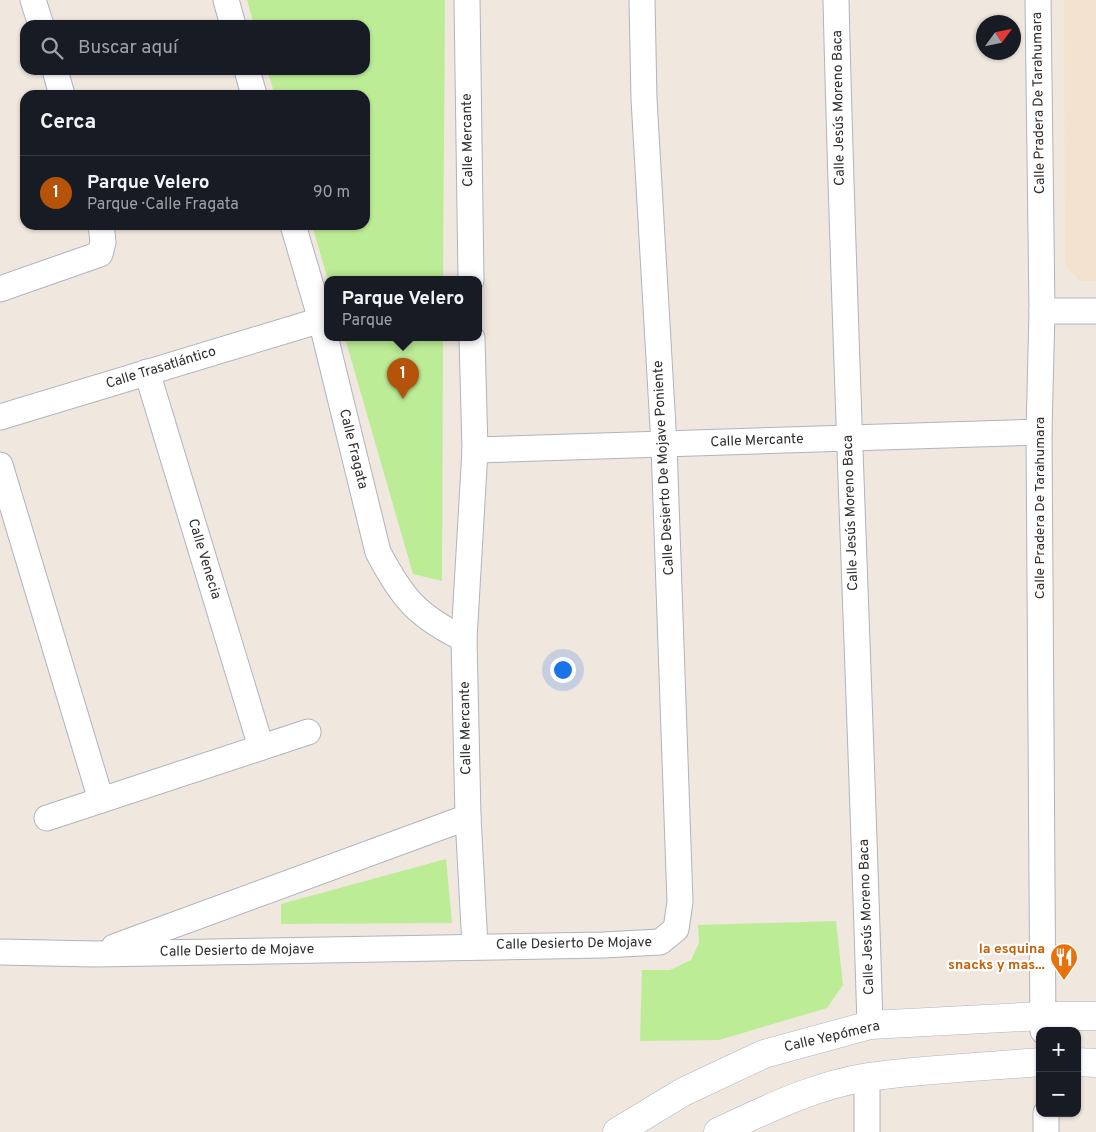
<!DOCTYPE html>
<html lang="es">
<meta charset="utf-8">
<style>
:root{--surface:#171b24;--page:#242831;--text:#f1f3f6;--muted:#9ea1a6;--line:#363941;--accent:#b45309}
body{margin:0;font-family:Overpass,sans-serif;background:var(--page);color:var(--text)}
.controls{position:absolute;right:15px;bottom:15px;display:grid;overflow:hidden;border-radius:10px;box-shadow:0 1px 4px #0004}
.controls button{width:45px;height:45px;display:grid;place-items:center;padding:0;border:0;border-bottom:1px solid var(--line);background:var(--surface);color:var(--text);font:25px sans-serif}
.compass{position:absolute;left:976px;top:15px;width:45px;height:45px;border-radius:50%;background:var(--surface);box-shadow:0 1px 4px #0004;rotate:57deg}
.you{position:absolute;left:562px;top:669px;width:18px;height:18px;margin:-12px;border:4px solid #fff;border-radius:50%;background:#1a73e8;box-shadow:0 0 0 8px #1a73e833}
.badge{display:grid;place-items:center;width:32px;height:32px;border-radius:50%;background:var(--accent);color:#fff;font-size:16px;font-weight:700}
.pin{position:absolute;translate:-50% -41px;filter:drop-shadow(0 1px 2px #0008)}
.pin::after{content:'';position:absolute;top:26px;width:18px;height:15px;background:inherit;clip-path:polygon(0 0,100% 0,50% 100%)}
.popup{position:absolute;left:324px;top:276px;width:158px;height:65px;box-sizing:border-box;display:grid;place-content:center;border-radius:10px;background:var(--surface);filter:drop-shadow(0 1px 4px #0005);font-size:16px;white-space:nowrap;color:var(--muted)}
.popup b{font-size:19px;color:var(--text)}
.popup::after{content:'';position:absolute;left:50%;top:100%;margin-left:-10px;border:10px solid transparent;border-top-color:var(--surface)}
.list{margin:0;padding:0;list-style:none}
h2{display:flex;justify-content:space-between;align-items:center;height:65px;margin:0;padding:0 20px;font-size:21px}
h2 small{font-size:16px;font-weight:400;color:var(--muted)}
.list li{display:grid;grid-template-columns:32px 1fr auto;gap:15px;align-items:center;box-sizing:border-box;height:75px;padding:0 20px;border-top:1px solid var(--line)}
.list b{display:block;font-size:19px;white-space:nowrap}
.list p{margin:0;font-size:16px;white-space:nowrap;color:var(--muted)}
.list em{font-size:16px;font-style:normal;color:var(--muted)}
.icon{flex:none;width:28px;height:28px;fill:none;stroke:currentColor;stroke-width:2;stroke-linecap:round;stroke-linejoin:round}
.map{position:relative;flex:none;width:1096px;height:1132px;overflow:hidden}
.search{position:absolute;background:var(--surface);box-shadow:0 1px 4px #0004;left:20px;top:20px;width:350px;height:55px;display:flex;align-items:center;gap:12px;box-sizing:border-box;padding:0 18px;border-radius:15px;color:var(--muted);font-size:19px}
.panel{position:absolute;background:var(--surface);box-shadow:0 1px 4px #0004;left:20px;top:90px;width:350px;height:140px;border-radius:15px}
.map>svg:first-child{display:block}
.education{fill:#f3e2cd}
.green{fill:#bdec96}
.lines{fill:none;stroke-linecap:round;stroke-linejoin:round}
.minor-casing{stroke:#afb4be;stroke-width:27}
.secondary-casing{stroke:#afb4be;stroke-width:29}
.minor{stroke:#fff;stroke-width:25}
.secondary{stroke:#fff;stroke-width:28}
.labels{text-anchor:middle;dominant-baseline:central;stroke-width:4.5;stroke-linejoin:round;paint-order:stroke}
.street-label{font-size:14px;fill:#2e2e2e;stroke:#fff}
.food-label{font-size:14px;font-weight:bold;fill:#c56008;stroke:#fff;text-anchor:end}
</style>
<div class="map">
<svg width="1096" height="1132" viewBox="0 0 1096 1132">
<rect width="100%" height="100%" fill="#f0e7df"/>
<!-- education -->
<polygon class="education" points="1064,0 1096,0 1096,281 1080,281 1065,266"/>
<!-- green -->
<g class="green">
<polygon points="247,0 445,0 443,280 328,280 312,225 365,225 365,95 275,95 267,70 365,70 365,25 254,25"/>
<polygon points="345,338 443,338 442,581 413,574"/>
<polygon points="446,859 452,923 281,924 281,904"/>
<polygon points="836,921 843,985 827,1008 719,1040 640,1041 642,970 670,970 691,960 699,943 698,925"/>
</g>
<g class="lines">
<!-- minor casing -->
<g class="minor-casing">
<g id="minor">
<polyline points="33,0 41,25"/>
<polyline points="226,0 233,25"/>
<polyline points="467,0 471,280"/>
<path d="M 836,0 C 844,342 860,684 870,1025"/>
<polyline points="1038,0 1042,311 1039,432 1043,1031"/>
<polyline points="55,70 62,95"/>
<polyline points="247,70 254,95"/>
<path d="M 293,225 L 321,320 L 378,552 C 402,598 417,616 464,639"/>
<polyline points="0,289 100,254 103,242 101,225"/>
<polyline points="1042,311 1096,311"/>
<polyline points="472,338 475,450 464,639 468,817 475,946"/>
<polyline points="147,372 261,747"/>
<polyline points="0,417 321,320"/>
<polyline points="475,450 1039,432"/>
<polyline points="0,465 101,800"/>
<polyline points="47,818 308,732"/>
<polyline points="114,947 468,817"/>
<polyline points="0,952 96,954 603,945 660,942 676,929 680,902 664,445 644,99 642,0"/>
<polyline points="867,1077 867,1132"/>
<polyline points="1046,1113 1046,1132"/>
</g>
</g>
<!-- secondary casing -->
<g class="secondary-casing">
<g id="secondary">
<polyline points="1077,1062 1096,1063"/>
<polyline points="617,1132 683,1092 764,1054 870,1025 1042,1016 1096,1016"/>
<path d="M 718,1132 C 765,1110 815,1085 868,1077 C 925,1069 983,1067 1040,1062"/>
</g>
</g>
<!-- minor -->
<use href="#minor" class="minor"/>
<!-- secondary -->
<use href="#secondary" class="secondary"/>
</g>
<!-- icons -->
<defs>
<g id="restaurant-pin" transform="scale(1.4375)"><path d="M0 17L-7.5 6A9.5 9.5 0 1 1 7.5 6Z" fill="#e8710a" stroke="#fff"/><path d="M-5-6h1v4h1v-4h1v4h1v-4h1v5L-1.5 .5V6h-2V.5L-5-1ZM5-6V6H3V1.5H1.5Q1.5-4 5-6Z" fill="#fff"/></g>
</defs>
<g fill-rule="evenodd">
<use href="#restaurant-pin" x="1064" y="957"/>
</g>
<g class="labels">
<!-- street labels -->
<g class="street-label">
<text transform="translate(1039 103) rotate(-91)">Calle Pradera De Tarahumara</text>
<text transform="translate(839 108) rotate(-91)">Calle Jesús Moreno Baca</text>
<text transform="translate(468 140) rotate(-91)">Calle Mercante</text>
<text transform="translate(161 368) rotate(-17)">Calle Trasatlántico</text>
<text transform="translate(757 441) rotate(-2)">Calle Mercante</text>
<text transform="translate(353 449) rotate(76)">Calle Fragata</text>
<text transform="translate(664 468) rotate(-93)">Calle Desierto De Mojave Poniente</text>
<text transform="translate(1040 508) rotate(-90)">Calle Pradera De Tarahumara</text>
<text transform="translate(851 513) rotate(-92)">Calle Jesús Moreno Baca</text>
<text transform="translate(204 559) rotate(73)">Calle Venecia</text>
<text transform="translate(466 728) rotate(-91)">Calle Mercante</text>
<text transform="translate(867 917) rotate(-92)">Calle Jesús Moreno Baca</text>
<text transform="translate(574 944) rotate(-1)">Calle Desierto De Mojave</text>
<text transform="translate(237 951) rotate(-1)">Calle Desierto de Mojave</text>
<text transform="translate(832 1037) rotate(-13)">Calle Yepómera</text>
</g>
<!-- food labels -->
<g class="food-label">
<text x="1045" y="949">la esquina<tspan x="1045" dy="16">snacks y mas...</tspan></text>
</g>
</g>
</svg>
<div class="controls">
<button>+</button>
<button>−</button>
</div>
<svg class="compass" viewBox="-18 -18 36 36"><path d="M0-13l5 13h-10z" fill="#e53935"/><path d="M0 13l5-13h-10z" fill="#9ea1a6"/></svg>
<div class="you"></div>
<div class="pin badge" style="left:403px;top:399px">1</div>
<div class="popup"><b>Parque Velero</b>Parque</div>
<div class="search"><svg class="icon" aria-label="search" viewBox="0 0 24 24"><circle cx="10" cy="10" r="6"/><path d="M15 15l6 6"/></svg>Buscar aquí</div>
<section class="panel">
<h2>Cerca<small></small></h2>
<ul class="list">
<li><span class="badge">1</span><div><b>Parque Velero</b><p>Parque · Calle Fragata</p></div><em>90 m</em></li>
</ul>
</section>
</div>
